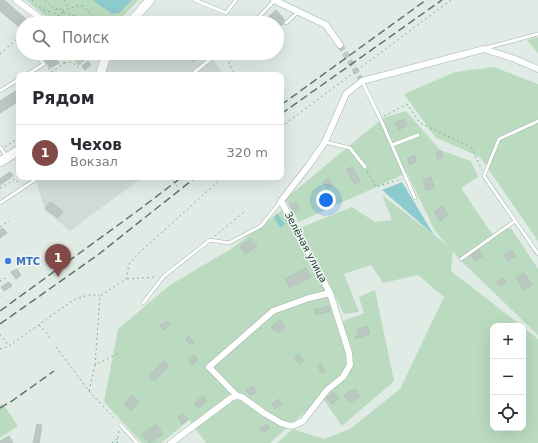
<!DOCTYPE html>
<html lang="ru">
<meta charset="utf-8">
<style>
:root{--surface:#fff;--page:#f2f2f3;--text:#2b2b33;--muted:#7c7c81;--line:#e1e1e2;--accent:#814a47}
body{margin:0;font-family:"DejaVu Sans",sans-serif;background:var(--page);color:var(--text)}
.controls{position:absolute;right:12px;bottom:12px;display:grid;overflow:hidden;border-radius:8px;box-shadow:0 4px 16px #0002}
.controls button{width:36px;height:36px;display:grid;place-items:center;padding:0;border:0;border-bottom:1px solid var(--line);background:var(--surface);color:var(--text);font:20px sans-serif}
.you{position:absolute;left:326px;top:200px;width:14px;height:14px;margin:-10px;border:3px solid #fff;border-radius:50%;background:#1a73e8;box-shadow:0 0 0 6px #1a73e833}
.badge{display:grid;place-items:center;width:26px;height:26px;border-radius:50%;background:var(--accent);color:#fff;font-size:13px;font-weight:700}
.pin{position:absolute;translate:-50% -33px;filter:drop-shadow(0 1px 2px #0008)}
.pin::after{content:'';position:absolute;top:21px;width:14px;height:12px;background:inherit;clip-path:polygon(0 0,100% 0,50% 100%)}
.list{margin:0;padding:0;list-style:none}
h2{display:flex;justify-content:space-between;align-items:center;height:52px;margin:0;padding:0 16px;font-size:17px}
h2 small{font-size:13px;font-weight:400;color:var(--muted)}
.list li{display:grid;grid-template-columns:26px 1fr auto;gap:12px;align-items:center;box-sizing:border-box;height:56px;padding:0 16px;border-top:1px solid var(--line)}
.list b{display:block;font-size:15px;white-space:nowrap}
.list p{margin:0;font-size:13px;white-space:nowrap;color:var(--muted)}
.list em{font-size:13px;font-style:normal;color:var(--muted)}
.icon{flex:none;width:22px;height:22px;fill:none;stroke:currentColor;stroke-width:2;stroke-linecap:round;stroke-linejoin:round}
.map{position:relative;flex:none;width:538px;height:443px;overflow:hidden}
.search{position:absolute;background:var(--surface);box-shadow:0 4px 16px #0002;left:16px;top:16px;width:268px;height:44px;display:flex;align-items:center;gap:10px;box-sizing:border-box;padding:0 14px;border-radius:22px;color:var(--muted);font-size:15px}
.panel{position:absolute;background:var(--surface);box-shadow:0 4px 16px #0002;left:16px;top:72px;width:268px;height:108px;border-radius:8px}
.map>svg:first-child{display:block}
.built{fill:#cfdbd4}
.green{fill:#bbdbc0}
.water{fill:#8ccbcd}
.building{fill:#bac8c1;stroke:#b4c4bb}
.lines{fill:none;stroke-linecap:round;stroke-linejoin:round}
.street-tunnel{stroke:#bbc8c1;stroke-width:6;stroke-dasharray:6 3;stroke-linecap:butt}
.lane-casing{stroke:#a4b3ab;stroke-width:4}
.street-casing{stroke:#a4b3ab;stroke-width:7}
.secondary-casing{stroke:#a0b6ac;stroke-width:10}
.path{stroke:#83ad9b;stroke-width:1;stroke-dasharray:2 3;stroke-linecap:butt}
.lane{stroke:#fff;stroke-width:3}
.street{stroke:#fff;stroke-width:6}
.secondary{stroke:#fff;stroke-width:9}
.rail{stroke:#5d766c;stroke-width:1.5;stroke-dasharray:8 4;stroke-linecap:butt}
.shop-dot{fill:#3f7fe0;stroke:#f1f8f4;stroke-width:1.5}
.labels{text-anchor:middle;dominant-baseline:central;stroke-width:3;stroke-linejoin:round;paint-order:stroke}
.street-label{font-size:10px;fill:#223b31;stroke:#f1f8f4}
.shop-label{font-size:10px;font-weight:bold;fill:#366cbe;stroke:#f1f8f4;text-anchor:start}
</style>
<div class="map">
<svg width="538" height="443" viewBox="0 0 538 443">
<rect width="100%" height="100%" fill="#e1ebe5"/>
<!-- built -->
<g class="built">
<polygon points="112,53 209,53 224,75 105,75"/>
<polygon points="41,177 143,177 70,231 45,210 36,181"/>
</g>
<!-- green -->
<g class="green">
<polygon points="26,0 138,0 117,23 54,23"/>
<polygon points="538,37 538,53 527,40"/>
<polygon points="71,53 98,53 95,59 89,57 78,66"/>
<polygon points="494,67 538,84 538,241 480,157 435,137 404,94 455,72"/>
<polygon points="406,111 440,150 471,161 478,177 461,188 492,234 511,228 538,269 538,335 460,260 453,251 451,271 522,326 493,326 493,428 523,428 523,327 538,339 538,443 277,443 293,429 324,439 350,429 400,389 444,297 418,275 383,283 371,265 344,274 359,312 344,314 300,228 352,207 375,222 392,220 382,195 447,245 435,231 407,173 299,222 285,199 383,118"/>
<polygon points="283,209 329,298 336,324 364,313 359,297 375,290 394,381 342,426 322,397 270,443 206,443 189,420 161,443 142,443 104,402 118,329 170,285 231,249"/>
<polygon points="3,404 18,426 0,438 0,405"/>
</g>
<!-- water -->
<g class="water">
<polygon points="92,0 132,0 119,13 112,14"/>
<polygon points="402,182 434,235 382,190"/>
<polygon points="277,213 285,224 281,228 274,218"/>
</g>
<!-- building -->
<g class="building">
<polygon points="0,0 4,0 26,19 19,27 0,11"/>
<polygon points="276,10 285,20 283,22 283,24 277,29 277,23 262,23"/>
<polygon points="40,53 52,53 59,63 50,68"/>
<polygon points="186,53 203,53 193,62"/>
<polygon points="88,61 91,65 85,70 82,66"/>
<polygon points="19,89 19,101 0,113 0,101"/>
<polygon points="404,119 407,125 399,130 395,123"/>
<polygon points="441,151 443,156 438,159 436,153"/>
<polygon points="414,155 417,161 410,165 407,159"/>
<polygon points="352,167 360,181 355,184 346,170"/>
<polygon points="10,172 13,176 0,185 0,179"/>
<polygon points="431,177 434,188 426,190 423,180"/>
<polygon points="329,178 332,185 327,188 323,182"/>
<polygon points="50,202 63,211 58,218 45,209"/>
<polygon points="296,202 300,209 294,213 289,205"/>
<polygon points="442,206 448,215 440,221 434,212"/>
<polygon points="3,228 7,233 0,238 0,230"/>
<polygon points="251,238 257,246 246,254 240,247"/>
<polygon points="479,250 483,256 475,261 471,255"/>
<polygon points="512,250 516,256 508,261 504,255"/>
<polygon points="306,268 311,277 290,288 285,279"/>
<polygon points="17,269 21,275 16,279 11,272"/>
<polygon points="524,273 532,285 524,290 516,277"/>
<polygon points="503,278 506,283 500,286 497,282"/>
<polygon points="9,282 12,286 4,291 1,287"/>
<polygon points="329,306 330,311 316,315 314,310"/>
<polygon points="280,320 285,327 278,333 275,330 274,331 271,327"/>
<polygon points="167,321 170,325 164,330 160,326"/>
<polygon points="367,326 370,334 354,339 358,334 357,330"/>
<polygon points="189,336 194,342 190,345 186,339"/>
<polygon points="298,354 304,361 300,364 294,357"/>
<polygon points="194,355 198,360 192,365 188,360"/>
<polygon points="163,361 169,366 154,381 149,376"/>
<polygon points="321,364 325,371 322,373 317,366"/>
<polygon points="252,386 257,391 251,396 246,391"/>
<polygon points="355,389 360,396 350,403 344,395 350,391 351,392"/>
<polygon points="333,392 339,399 332,404 327,398"/>
<polygon points="132,395 139,402 131,410 124,404"/>
<polygon points="203,396 207,402 198,408 194,403"/>
<polygon points="279,399 282,404 275,409 272,404"/>
<polygon points="183,413 188,420 182,424 178,417"/>
<polygon points="37,424 42,425 39,443 33,443"/>
<polygon points="156,424 163,434 150,443 149,443 142,434"/>
<polygon points="267,424 270,428 263,433 260,429"/>
<polygon points="9,436 13,443 0,443 0,441"/>
</g>
<g class="lines">
<!-- street-tunnel -->
<polyline class="street-tunnel" points="340,45 362,81"/>
<!-- lane casing -->
<g class="lane-casing">
<g id="lane">
<polyline points="195,0 226,13 236,0"/>
<polyline points="33,23 39,17"/>
<polyline points="253,23 275,0"/>
<polyline points="286,23 298,12"/>
<polyline points="23,34 21,35 23,37"/>
<polyline points="486,48 538,34"/>
<polyline points="26,75 44,64 35,53"/>
<polyline points="191,75 218,53"/>
<polyline points="362,81 380,118 415,198"/>
<polyline points="0,91 19,79"/>
<polyline points="538,121 499,139 484,176 538,254"/>
<polyline points="325,142 350,148 365,167"/>
<polyline points="392,145 418,135"/>
<polyline points="0,147 7,157"/>
<polyline points="0,203 33,181 38,177"/>
<polyline points="461,259 515,221"/>
<polyline points="143,303 164,276 210,240 229,243 261,226 281,201"/>
<polyline points="120,424 137,443"/>
</g>
</g>
<!-- street casing -->
<g class="street-casing">
<g id="street">
<polyline points="16,0 39,17"/>
<polyline points="274,0 326,25 340,45"/>
<polyline points="237,396 209,367 273,311 309,298 330,293"/>
<polyline points="171,443 231,398 237,396 242,397 264,413 281,423 291,426 297,424 303,421 327,390 343,377 350,365 349,353 330,293 281,201 309,165 325,142 346,94 362,81 484,49 515,59 538,69"/>
</g>
</g>
<!-- secondary casing -->
<g class="secondary-casing">
<g id="secondary">
<polyline points="130,23 150,0"/>
<polyline points="100,75 105,59 108,53"/>
<polyline points="0,162 19,150"/>
</g>
</g>
<!-- path -->
<g class="path">
<path d="M 32,0 C 38,7 44,12 53,12"/>
<polyline points="45,0 55,9"/>
<polyline points="64,0 69,8"/>
<polyline points="62,11 76,6 83,6 95,18 99,23"/>
<polyline points="63,12 60,15 58,16 55,14 55,10 56,9 60,8 62,11 63,12 96,23"/>
<polyline points="59,16 60,23"/>
<polyline points="77,22 78,18"/>
<polyline points="119,23 123,19"/>
<polyline points="224,53 235,75"/>
<polyline points="0,54 18,38"/>
<polyline points="64,63 72,62 81,70"/>
<polyline points="48,68 52,72 64,63 64,53"/>
<polyline points="384,116 407,104 420,123 471,147 482,170"/>
<polyline points="281,127 451,0"/>
<polyline points="5,147 19,138"/>
<polyline points="367,171 376,187 402,179"/>
<polyline points="170,177 178,187"/>
<polyline points="0,188 15,179 20,184"/>
<polyline points="0,227 9,221"/>
<polyline points="215,236 244,212"/>
<polyline points="127,279 157,277"/>
<polyline points="0,281 5,278 7,282"/>
<polyline points="0,296 0,297"/>
<polyline points="39,325 46,332 51,340"/>
<polyline points="0,334 9,346 62,308 76,299 88,295 97,295 99,296"/>
<polyline points="56,347 89,391 116,420"/>
<polyline points="0,349 9,346"/>
<polyline points="95,365 100,296 126,279 129,264 140,252 223,177"/>
<polyline points="89,391 95,365 119,353"/>
<polyline points="112,443 117,439"/>
<polyline points="117,443 119,430"/>
</g>
<!-- lane -->
<use href="#lane" class="lane"/>
<!-- street -->
<use href="#street" class="street"/>
<!-- secondary -->
<use href="#secondary" class="secondary"/>
<!-- rail -->
<g class="rail">
<polyline points="281,105 426,0"/>
<polyline points="281,114 442,0"/>
<polyline points="0,311 136,212 182,177"/>
<polyline points="0,324 99,254 196,177"/>
<polyline points="0,408 12,401 54,371"/>
</g>
</g>
<!-- markers -->
<circle class="shop-dot" cx="8" cy="261" r="4"/>
<g class="labels">
<!-- street labels -->
<g class="street-label">
<text transform="translate(306 247) rotate(62)">Зелёная улица</text>
</g>
<!-- shop labels -->
<g class="shop-label">
<text x="16" y="261">МТС</text>
</g>
</g>
</svg>
<div class="controls">
<button>+</button>
<button>−</button>
<button><svg class="icon" aria-label="locate" viewBox="0 0 24 24"><circle cx="12" cy="12" r="6"/><path d="M12 2v4M12 18v4M2 12h4M18 12h4"/></svg></button>
</div>
<div class="you"></div>
<div class="pin badge" style="left:58px;top:277px">1</div>
<div class="search"><svg class="icon" aria-label="search" viewBox="0 0 24 24"><circle cx="10" cy="10" r="6"/><path d="M15 15l6 6"/></svg>Поиск</div>
<section class="panel">
<h2>Рядом<small></small></h2>
<ul class="list">
<li><span class="badge">1</span><div><b>Чехов</b><p>Вокзал</p></div><em>320 m</em></li>
</ul>
</section>
</div>
